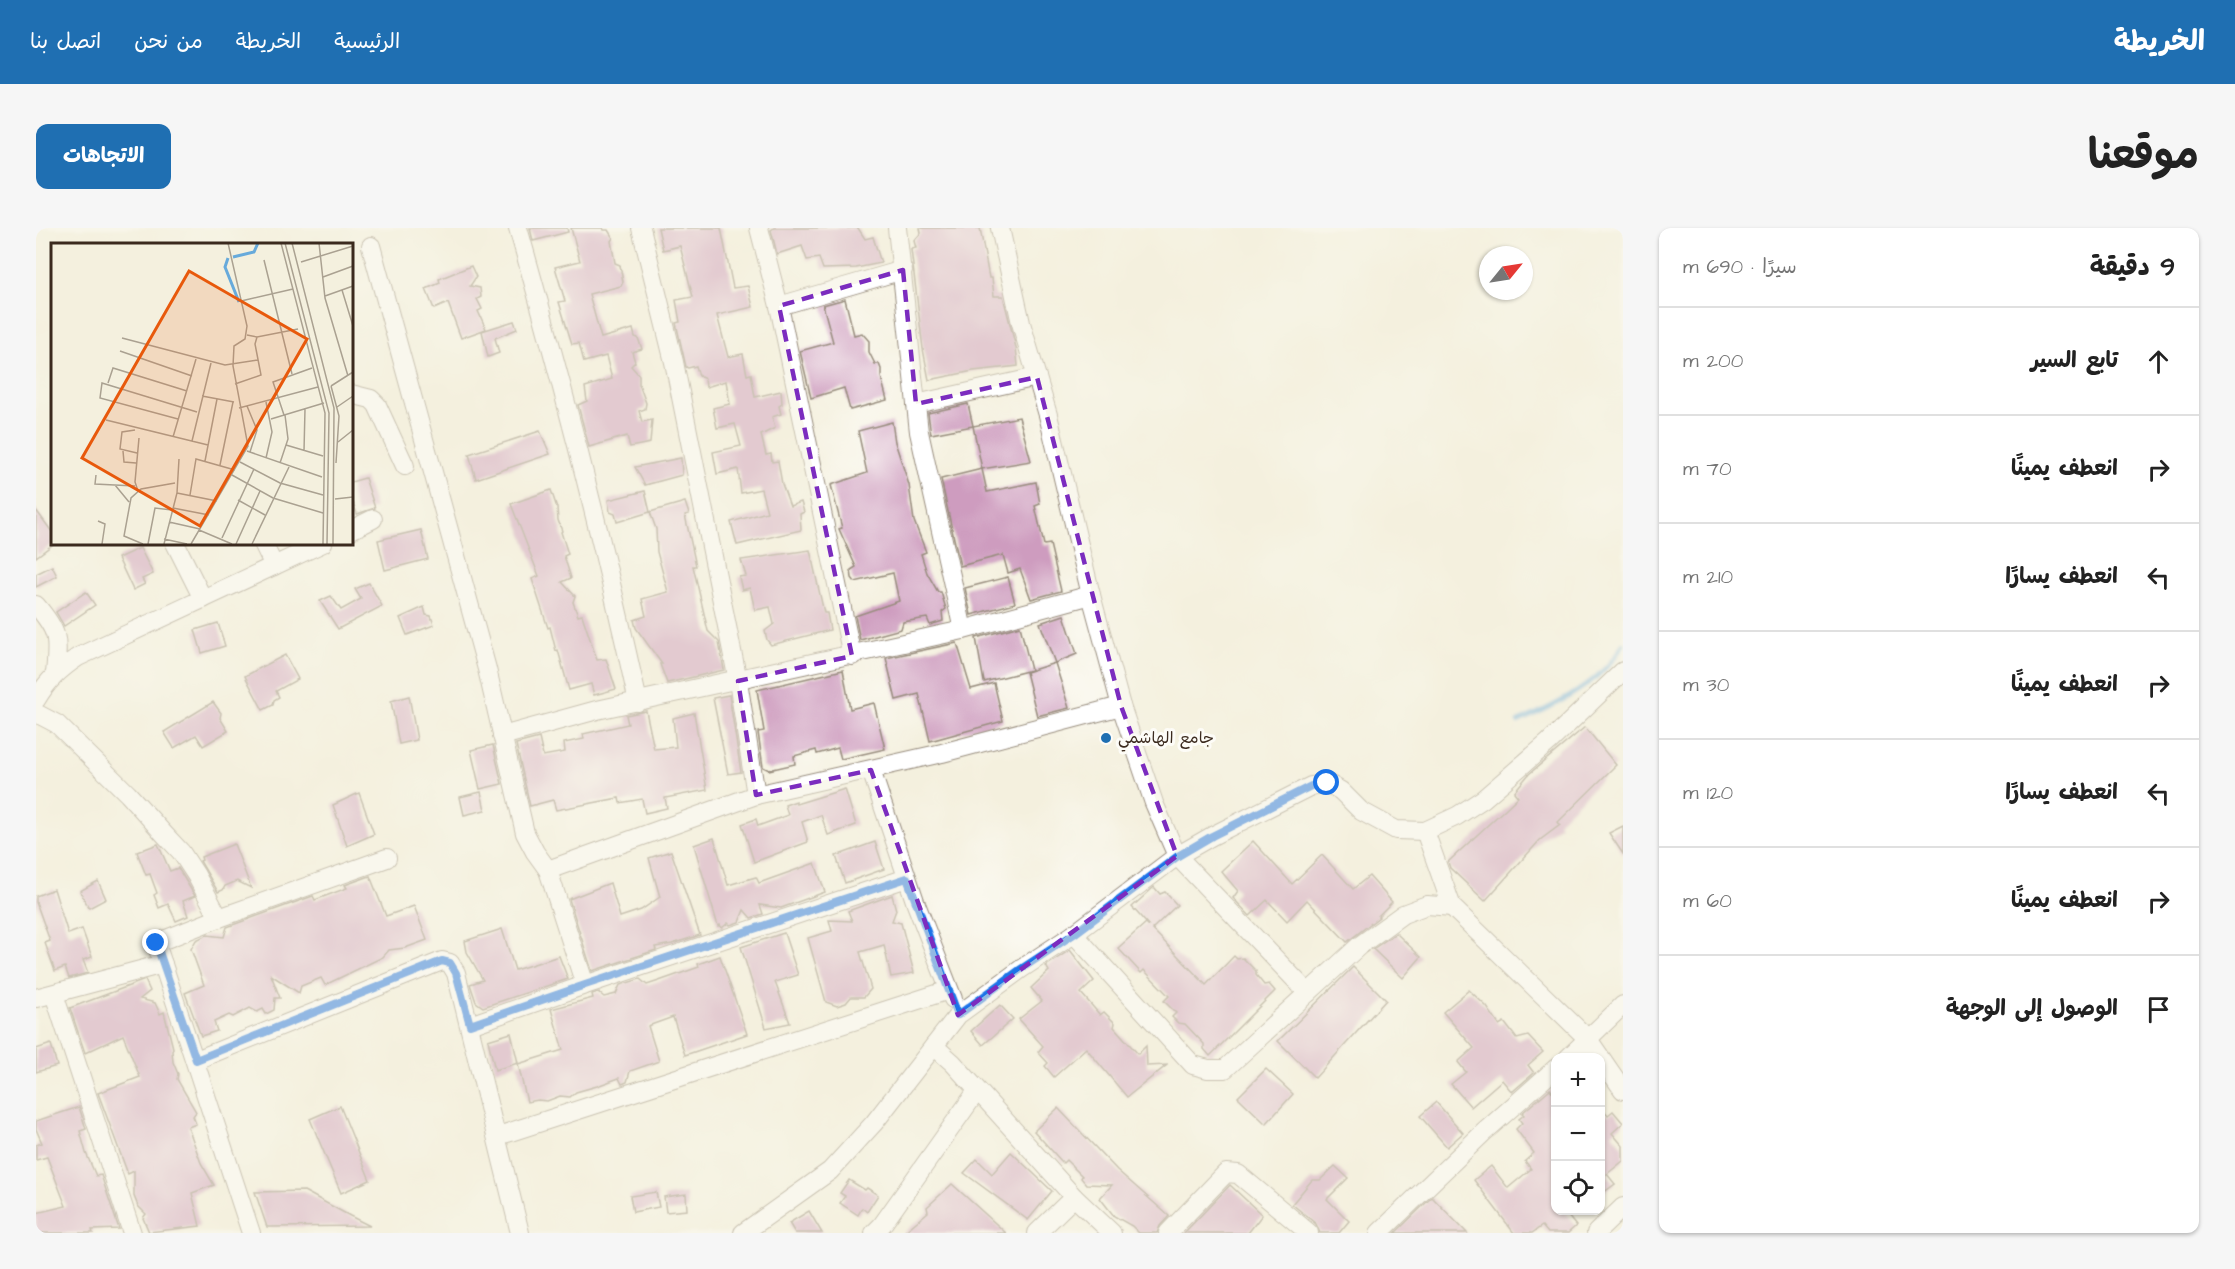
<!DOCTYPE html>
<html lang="ar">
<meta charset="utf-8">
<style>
:root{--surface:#fff;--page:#f6f6f6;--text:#222;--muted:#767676;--line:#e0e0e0;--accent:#1f6fb2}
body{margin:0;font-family:"Architects Daughter","Playpen Sans Arabic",sans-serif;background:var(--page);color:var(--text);direction:rtl}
.controls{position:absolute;right:18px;bottom:18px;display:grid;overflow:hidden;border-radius:12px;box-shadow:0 2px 4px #0004}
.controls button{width:54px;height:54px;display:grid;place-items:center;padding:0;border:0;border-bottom:2px solid var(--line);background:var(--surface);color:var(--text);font:30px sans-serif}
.compass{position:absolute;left:1443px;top:18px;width:54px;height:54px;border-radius:50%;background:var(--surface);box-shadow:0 2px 4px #0004;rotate:60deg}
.stop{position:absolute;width:18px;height:18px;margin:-14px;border:4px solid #1a73e8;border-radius:50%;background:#fff}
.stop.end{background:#1a73e8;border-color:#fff;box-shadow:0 2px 6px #0008}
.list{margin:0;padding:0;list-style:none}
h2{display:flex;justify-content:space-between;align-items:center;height:78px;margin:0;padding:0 24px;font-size:26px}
h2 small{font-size:20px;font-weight:400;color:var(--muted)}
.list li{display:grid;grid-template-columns:39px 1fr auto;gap:18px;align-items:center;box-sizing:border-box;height:108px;padding:0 24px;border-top:2px solid var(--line)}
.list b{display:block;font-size:22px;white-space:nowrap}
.list em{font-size:20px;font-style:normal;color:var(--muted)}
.icon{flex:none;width:33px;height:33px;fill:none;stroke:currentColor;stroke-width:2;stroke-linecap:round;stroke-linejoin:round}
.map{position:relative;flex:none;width:1587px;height:1005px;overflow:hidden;direction:ltr;border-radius:12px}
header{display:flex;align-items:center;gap:36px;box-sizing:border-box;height:84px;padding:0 30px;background:var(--accent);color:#fff}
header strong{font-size:28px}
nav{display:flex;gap:33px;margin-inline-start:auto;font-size:21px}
.intro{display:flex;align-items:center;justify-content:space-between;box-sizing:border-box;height:144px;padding:0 36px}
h1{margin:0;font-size:42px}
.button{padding:15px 27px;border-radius:12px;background:var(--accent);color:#fff;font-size:21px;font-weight:700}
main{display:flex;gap:36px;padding:0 36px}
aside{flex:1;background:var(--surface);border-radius:12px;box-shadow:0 2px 4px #0004}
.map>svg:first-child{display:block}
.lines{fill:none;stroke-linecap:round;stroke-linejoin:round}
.stream{stroke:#67aadb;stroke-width:4.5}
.building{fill:#ce9cbf}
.minor-casing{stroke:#988d7e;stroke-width:20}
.minor{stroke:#fff;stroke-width:18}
.route{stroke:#1a73e8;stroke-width:8}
.marked{fill:none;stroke:#7b2cbf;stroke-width:4.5;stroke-dasharray:12 8;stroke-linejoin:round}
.poi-dot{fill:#1f6fb2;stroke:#fdfcf7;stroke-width:2}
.labels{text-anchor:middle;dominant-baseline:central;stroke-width:6;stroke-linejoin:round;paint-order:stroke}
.poi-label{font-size:16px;fill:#3b2a1e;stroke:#fdfcf7;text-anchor:start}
.inset-river{fill:none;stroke:#67aadb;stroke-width:3}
.inset-road{fill:none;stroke:#aaa191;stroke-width:1.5}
.view{fill:#e8590c;fill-opacity:0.15;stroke:#e8590c;stroke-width:3}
.inset-edge{fill:none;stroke:#3b2a1e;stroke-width:3}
</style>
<header>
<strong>الخريطة</strong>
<nav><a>الرئيسية</a><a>الخريطة</a><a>من نحن</a><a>اتصل بنا</a></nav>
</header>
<div class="intro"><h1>موقعنا</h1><a class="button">الاتجاهات</a></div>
<main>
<aside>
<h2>9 دقيقة<small>سيرًا · 690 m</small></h2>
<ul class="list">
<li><svg class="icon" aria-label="ahead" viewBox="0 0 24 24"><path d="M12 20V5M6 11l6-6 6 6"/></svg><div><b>تابع السير</b></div><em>200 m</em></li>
<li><svg class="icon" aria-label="right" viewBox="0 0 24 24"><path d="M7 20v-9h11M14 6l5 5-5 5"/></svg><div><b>انعطف يمينًا</b></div><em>70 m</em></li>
<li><svg class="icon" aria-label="left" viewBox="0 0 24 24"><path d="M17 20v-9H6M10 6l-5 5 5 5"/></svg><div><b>انعطف يسارًا</b></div><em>210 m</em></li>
<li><svg class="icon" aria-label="right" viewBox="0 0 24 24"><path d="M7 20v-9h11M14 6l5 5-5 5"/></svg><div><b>انعطف يمينًا</b></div><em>30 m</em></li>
<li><svg class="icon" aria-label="left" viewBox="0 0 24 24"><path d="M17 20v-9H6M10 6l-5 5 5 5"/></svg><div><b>انعطف يسارًا</b></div><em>120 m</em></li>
<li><svg class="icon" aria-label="right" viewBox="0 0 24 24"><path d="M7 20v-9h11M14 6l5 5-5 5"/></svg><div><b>انعطف يمينًا</b></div><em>60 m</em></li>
<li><svg class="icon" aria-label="arrive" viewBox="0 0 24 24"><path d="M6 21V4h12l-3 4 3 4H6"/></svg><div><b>الوصول إلى الوجهة</b></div></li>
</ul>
</aside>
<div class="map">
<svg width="1587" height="1005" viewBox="0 0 1587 1005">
<rect width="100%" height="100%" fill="#fdfcf7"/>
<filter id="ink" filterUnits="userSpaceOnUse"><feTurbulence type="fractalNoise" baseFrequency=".0167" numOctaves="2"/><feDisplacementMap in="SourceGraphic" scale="12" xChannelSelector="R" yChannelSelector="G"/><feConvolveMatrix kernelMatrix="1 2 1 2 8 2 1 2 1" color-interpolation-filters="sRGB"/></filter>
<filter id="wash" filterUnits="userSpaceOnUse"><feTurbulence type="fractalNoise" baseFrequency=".008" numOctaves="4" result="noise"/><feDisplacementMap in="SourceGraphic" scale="24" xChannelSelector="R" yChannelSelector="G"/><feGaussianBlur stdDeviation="1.35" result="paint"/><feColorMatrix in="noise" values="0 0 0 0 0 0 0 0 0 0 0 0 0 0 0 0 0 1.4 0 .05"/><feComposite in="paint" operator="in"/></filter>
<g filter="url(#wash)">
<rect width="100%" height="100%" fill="#f4f0de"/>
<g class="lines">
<!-- stream -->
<path class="stream" d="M 1482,494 C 1521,477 1566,455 1587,416"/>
</g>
<g id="blocks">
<!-- building -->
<g class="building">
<polygon points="494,0 531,0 532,4 497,13"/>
<polygon points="535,0 567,0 568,2 572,2 577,10 575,13 579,35 584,37 587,54 585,58 553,66 565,110 597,101 599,109 602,110 606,121 596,124 599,134 595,138 603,147 603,156 610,175 609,181 603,183 606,194 616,192 614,215 594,219 591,208 553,219 542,177 551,173 549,159 576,151 570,128 548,134 543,115 536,116 523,74 529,73 519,39 544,33"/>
<polygon points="622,0 685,0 697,60 712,58 717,79 681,87 692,129 707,126 711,147 715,146 719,169 745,163 746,176 743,178 745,186 736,189 739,200 725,207 730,227 735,226 736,234 742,233 746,256 754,278 765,274 768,284 764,286 765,302 701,317 695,294 731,284 725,261 705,265 702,241 681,246 677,224 705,218 699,196 681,200 677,180 694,176 690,153 670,159 669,151 663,148 660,138 652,140 650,139 640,95 644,94 640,72 657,69 644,18 627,22"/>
<polygon points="738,0 822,0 829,11 837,9 845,35 820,40 787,41 783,30 771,32 766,18 741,26 735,2"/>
<polygon points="884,0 944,0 953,50 956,50 958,68 967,68 980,120 982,138 937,143 893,152 887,121 875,21 880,20 878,13 885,5"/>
<polygon points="435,38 440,49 434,58 444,60 445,69 441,71 446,81 442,83 450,101 425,110 412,75 398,81 390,61 404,55 403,51"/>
<polygon points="809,71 818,107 826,105 833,113 833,124 839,136 843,136 845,141 845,149 851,172 814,182 808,160 775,170 764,123 797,114 787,77"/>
<polygon points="478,93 481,101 459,110 463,125 452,129 446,103"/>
<polygon points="932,176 937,198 895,206 892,185"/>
<polygon points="983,189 995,233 946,241 937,198"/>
<polygon points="856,194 859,214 873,257 878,293 890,324 885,326 891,345 902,364 905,364 910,381 906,384 907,393 894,397 891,390 867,394 865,401 824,412 819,388 863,373 857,345 819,354 816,350 815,342 820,339 803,301 806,300 795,257 831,245 822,203"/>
<polygon points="504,203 514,226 440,251 433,226"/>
<polygon points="645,230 646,247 609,257 599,239"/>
<polygon points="946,241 951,264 1000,254 1004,276 999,278 1008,317 1014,316 1025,363 995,371 984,341 972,345 967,327 924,338 905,251"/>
<polygon points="329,250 339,280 321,286 315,268 315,254"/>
<polygon points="515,262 521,280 522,292 526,303 525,304 532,326 528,328 535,350 526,354 539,368 537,374 542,388 546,387 561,432 570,431 580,461 558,467 555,456 533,462 522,422 520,423 514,399 512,400 496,351 503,348 475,276"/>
<polygon points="609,263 614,284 581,294 579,286 574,284 572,272"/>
<polygon points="649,274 653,286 649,287 660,338 657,338 672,403 683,414 688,442 631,455 624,436 626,436 600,400 598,392 610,388 606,371 632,364 621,324 620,301 614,284"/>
<polygon points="0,282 16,304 16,317 0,329"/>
<polygon points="385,302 392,331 349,342 342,312"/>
<polygon points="104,320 117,346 106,351 109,356 97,362 82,330"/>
<polygon points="774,322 788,385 791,385 794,402 735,417 731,412 729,403 738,396 734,379 719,382 714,360 706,362 703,349 710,348 705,332"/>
<polygon points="16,338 21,348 0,359 0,346"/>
<polygon points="972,349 979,375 935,387 929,360"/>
<polygon points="333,355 346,378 302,401 284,373 295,368 305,382 325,371 319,361"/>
<polygon points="50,364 59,377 28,398 20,384"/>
<polygon points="388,379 390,387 395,388 398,397 371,407 364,390"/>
<polygon points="1028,387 1041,426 1019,435 1004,395"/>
<polygon points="182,395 189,418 166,425 159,402"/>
<polygon points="984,398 995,442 948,454 940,410"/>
<polygon points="921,415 935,461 958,455 967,493 894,513 883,466 860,472 850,430"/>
<polygon points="249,427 262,451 240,463 243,469 238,472 237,477 227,482 209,448"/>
<polygon points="1019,435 1033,480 1001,488 990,444"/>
<polygon points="807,442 814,481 838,475 849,521 805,531 802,520 781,526 780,522 758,528 759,536 733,542 727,539 722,504 728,503 721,462"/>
<polygon points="693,467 705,544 692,546 677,470"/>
<polygon points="373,468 381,512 363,516 355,473"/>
<polygon points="177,474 185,485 184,490 192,503 167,518 160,507 138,520 128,504"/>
<polygon points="610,483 618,521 640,519 637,490 658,485 671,562 629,570 631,580 609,585 606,571 584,575 583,570 520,582 517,572 494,578 480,516 503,510 507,528 529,524 528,515 548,511 547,506 592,496 590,487"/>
<polygon points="1549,499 1580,537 1522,594 1524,597 1504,612 1449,673 1414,640 1412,634 1482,569 1478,564 1493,546"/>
<polygon points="457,517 466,556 444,561 435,522"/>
<polygon points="809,561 820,597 792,607 785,587 766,594 772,614 718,634 706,596 720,591 722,598 752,587 749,577 760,573 760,576"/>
<polygon points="445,564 449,582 428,587 424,569"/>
<polygon points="323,565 338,606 311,618 297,577"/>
<polygon points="1587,598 1587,626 1573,605"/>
<polygon points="678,610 692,657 720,649 723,655 779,635 789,664 745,680 724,677 727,686 715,690 708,682 703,694 694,697 692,695 686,700 684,697 682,698 658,617"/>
<polygon points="1217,613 1256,656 1286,627 1317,661 1333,648 1356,674 1342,688 1343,689 1311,714 1271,672 1251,693 1231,672 1214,688 1197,670 1202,663 1185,643"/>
<polygon points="839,614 848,641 809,655 800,628"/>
<polygon points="122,616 134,643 142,640 159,668 147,673 152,688 140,693 132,676 123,680 118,667 121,665 114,646 110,647 101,624"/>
<polygon points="198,616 215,660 201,653 189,658 187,662 182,664 164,633 166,632 165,629"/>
<polygon points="635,623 664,707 636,716 619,719 620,722 556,743 533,671 574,655 584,689 605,682 624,669 613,630"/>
<polygon points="334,648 350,688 378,678 391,712 369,720 353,722 347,729 289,757 285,750 265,758 263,765 235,747 244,770 239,770 238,782 230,786 227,781 221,784 214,780 197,789 193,787 178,794 181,803 165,808 149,765 168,757 155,721 160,712 171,707 188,709 191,699 277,668 279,672 311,660 309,657"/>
<polygon points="62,653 70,671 53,680 44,663"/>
<polygon points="1118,659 1124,666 1129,664 1141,677 1116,701 1170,757 1198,728 1201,731 1207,730 1220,743 1220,747 1228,757 1233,756 1239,763 1174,828 1168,821 1168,816 1149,796 1142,795 1136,789 1140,785 1128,773 1133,768 1108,742 1105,745 1082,720 1110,695 1113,698 1096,679"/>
<polygon points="18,661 32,706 46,701 56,729 47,732 52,745 33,750 29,739 19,743 9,715 14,713 0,674 0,668"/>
<polygon points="856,667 860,682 856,693 865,695 878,745 855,749 848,717 824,724 835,761 828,769 815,769 810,775 801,778 790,774 772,710 796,703 793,692 816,693 812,683"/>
<polygon points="466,701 479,742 523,728 532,751 447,779 440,774 434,756 447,752 431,724 429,713"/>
<polygon points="748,705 762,747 739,754 754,795 730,800 705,719"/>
<polygon points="1360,705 1385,729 1367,750 1337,721"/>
<polygon points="1034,722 1058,753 1045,765 1064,787 1068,784 1079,795 1078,799 1102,826 1110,818 1111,838 1131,837 1091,869 1050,820 1018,849 1009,838 1012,835 1002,824 1007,818 983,791 1006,773 995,760 1013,743 1010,738"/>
<polygon points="684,728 711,806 649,827 637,789 612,798 623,833 594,843 591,854 586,856 583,850 561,858 540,864 534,869 524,868 511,873 502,872 491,874 482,836 527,822 515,781 557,770 556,766 562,764 568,769 580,766 584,757 604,751 611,757 623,753 663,739 662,736"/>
<polygon points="1317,739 1350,772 1279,850 1242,813"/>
<polygon points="109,752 114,763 104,771 119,775 124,786 128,784 137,820 136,823 137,834 142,846 141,851 160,884 157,888 160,896 152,899 165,935 178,957 156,965 164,998 113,1004 107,990 110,986 102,978 98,968 98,943 92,946 62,865 104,849 87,807 49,825 34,780"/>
<polygon points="1433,762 1451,779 1463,797 1468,794 1481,811 1492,808 1507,824 1492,837 1498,845 1476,864 1466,852 1435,879 1415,856 1430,844 1422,834 1438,820 1407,784"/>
<polygon points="964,777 977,791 947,817 935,803"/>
<polygon points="475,805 482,835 459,842 452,812"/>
<polygon points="15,816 21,838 0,844 0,821"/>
<polygon points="1230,841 1257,866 1230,896 1202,869"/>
<polygon points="1514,861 1520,868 1520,982 1527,982 1540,998 1532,1005 1512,1005 1506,998 1496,1005 1478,1005 1438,952 1455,938 1472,960 1495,941 1489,933 1498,925 1480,901 1486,895 1483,891 1488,887 1486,885"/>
<polygon points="1400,874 1427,905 1411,919 1384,888"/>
<polygon points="304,878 334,952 305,965 274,891"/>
<polygon points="1564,878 1572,887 1577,883 1587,895 1576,905 1587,918 1587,933 1571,946 1579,956 1564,967"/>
<polygon points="43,879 50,901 44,903 50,925 60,948 65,947 83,1001 56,1002 57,1005 0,1005 0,985 30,978 11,929 0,932 0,917 6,915 0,901 0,893"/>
<polygon points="1022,880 1081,942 1133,988 1124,998 1121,1005 1103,1005 1096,998 1078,988 1064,970 1076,957 1050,956 1045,950 1046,948 1030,932 1027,935 998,903"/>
<polygon points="975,924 1016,963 992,992 928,945 941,931 956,946"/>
<polygon points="1299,938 1312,950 1291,971 1313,993 1303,1005 1284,1005 1280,996 1256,976 1276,952 1284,952"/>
<polygon points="813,952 829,962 831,960 842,967 831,984 826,980 822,987 804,975 809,968 804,965"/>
<polygon points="916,956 970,1005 867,1005 892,984 891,979"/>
<polygon points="1194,957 1226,987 1212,1005 1148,1005"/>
<polygon points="268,963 314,988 334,998 231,999 219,964"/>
<polygon points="620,964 623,979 597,984 594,968"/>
<polygon points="650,966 651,982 630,984 628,969"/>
<polygon points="1396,969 1431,1005 1359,1005"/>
<polygon points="773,983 786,1005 759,1005 753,995"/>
</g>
</g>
</g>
<g filter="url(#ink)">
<use href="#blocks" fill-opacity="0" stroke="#988d7e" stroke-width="1.5"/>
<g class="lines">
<!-- minor casing -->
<g class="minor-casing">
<g id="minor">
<path d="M 482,0 C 527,157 567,314 602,474"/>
<polyline points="605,0 638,134 702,453 720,567"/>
<polyline points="723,0 743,78 816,428"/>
<polyline points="861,0 883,204 927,402"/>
<polyline points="964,0 985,95 1012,187 1055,367 1085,478 1118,575 1141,628 1272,765"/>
<polyline points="335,18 451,441 489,605 499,624 512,642 549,757"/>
<polyline points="743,78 867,42"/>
<polyline points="315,166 335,171 341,177 369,238"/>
<polyline points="880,176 1001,149"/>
<polyline points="315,302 337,291"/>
<polyline points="139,315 167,371"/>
<polyline points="227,315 238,338"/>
<path d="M 0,377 C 24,405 22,411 19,446"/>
<path d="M 0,472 C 11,453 24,441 42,429 L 287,315"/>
<polyline points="0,485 21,496 92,566 129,607 145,624 160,647 183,690"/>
<polyline points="466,508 561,482 927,402 1055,367"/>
<polyline points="835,542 880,676 917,771"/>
<polyline points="1389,603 1416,679 1552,811 1587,862"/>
<polyline points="512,642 720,567 906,525 1085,478"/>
<polyline points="1038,706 1157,837 1172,841 1189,841 1323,718 1367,686 1391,677 1416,679"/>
<polyline points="18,766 96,1005"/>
<polyline points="0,770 127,736"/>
<polyline points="434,797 549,757 871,650"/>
<polyline points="898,818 917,835 1038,969 1076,1005"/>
<polyline points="1532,830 1587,777"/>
<polyline points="160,832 406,733 414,735 420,745 484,1005"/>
<polyline points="462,908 913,762"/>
<polyline points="215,1005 120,715 183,690 351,630"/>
<polyline points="707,1005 794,943 838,895 922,787 985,741 1038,706 1141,628 1176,608 1275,558 1291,555 1305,563 1325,583 1360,602 1389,603 1421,588 1447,571 1513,514 1587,443"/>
<polyline points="838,1005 846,997 941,863"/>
<polyline points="1001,1005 1038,969"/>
<polyline points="1132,1005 1190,945 1202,946 1273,1005"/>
<polyline points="1343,1005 1447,905 1520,840"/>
<polyline points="1560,1005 1587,979"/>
</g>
</g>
<!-- minor -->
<use href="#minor" class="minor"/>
</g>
</g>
<g class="lines" filter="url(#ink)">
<!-- route -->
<polyline class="route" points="120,715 160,832 406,733 414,735 420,745 434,797 549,757 871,650 922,787 985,741 1038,706 1142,628 1176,608 1275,558 1291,555"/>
</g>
<!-- marked area -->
<path d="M0 0H1587V1005H0ZM 867,42 L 880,176 L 1001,149 L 1085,478 L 1141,628 L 922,787 L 835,542 L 720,567 L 702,453 L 816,428 L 743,78 Z" fill="#f4f0de" fill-opacity=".55" fill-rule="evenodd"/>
<path class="marked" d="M 867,42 L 880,176 L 1001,149 L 1085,478 L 1141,628 L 922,787 L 835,542 L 720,567 L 702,453 L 816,428 L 743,78 Z"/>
<!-- markers -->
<circle class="poi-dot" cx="1070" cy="510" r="6"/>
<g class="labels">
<!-- poi labels -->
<g class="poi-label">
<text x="1082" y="510">جامع الهاشمي</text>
</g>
</g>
<!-- overview -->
<g transform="translate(15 15)">
<rect width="302" height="302" fill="#f4f0de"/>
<path class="inset-river" d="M 182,14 L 203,9 L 207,0M 177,15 L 174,24 L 188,59"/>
<path class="inset-road" d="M 230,0 L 274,170 L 272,301M 234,0 L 278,170 L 276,301M 241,0 L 283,165 L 282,301M 268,0 L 274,55 L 297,133M 213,17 L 241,131M 250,19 L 302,3M 272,34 L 302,23M 291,47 L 302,83M 274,53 L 302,43M 190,58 L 242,46M 196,92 L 206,94 L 247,86M 71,95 L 174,122 L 207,117M 69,108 L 141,133M 57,140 L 62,125 L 136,148M 184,141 L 210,132 L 204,101 L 206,94M 280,143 L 288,173 L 285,220M 280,143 L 302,129M 151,153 L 183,159M 215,159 L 221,189 L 215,215M 196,163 L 206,187 L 199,209M 286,164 L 302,153M 188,165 L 267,144M 233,172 L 222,139 L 261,125M 127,176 L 49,155 L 51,140 L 146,169M 220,176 L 273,160M 55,177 L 157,202M 84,187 L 71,189 L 69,206 L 86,210M 122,194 L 145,116M 141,198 L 160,120M 287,199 L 302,187M 235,202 L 272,213M 72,208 L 73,219 L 85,220M 196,208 L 271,234M 253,208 L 254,166M 154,218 L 166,156M 189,219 L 229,240 L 272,252M 229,220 L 237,196 L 234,172M 169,222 L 182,159M 45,232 L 44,241 L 84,243M 181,232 L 222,255 L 272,270M 64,242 L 78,259M 87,248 L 84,239 L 88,195M 126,250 L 166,258M 139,252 L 145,216 L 184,227M 284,256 L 302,254M 187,257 L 214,272M 122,265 L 158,272M 47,278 L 54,281 L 51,301M 118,279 L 149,286M 148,287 L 181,301M 171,295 L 203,226M 113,296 L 136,301M 92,301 L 73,293 L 80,255 L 90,246 L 124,240M 97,301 L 104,265 L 121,267M 113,301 L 126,250 L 128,216M 140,301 L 197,203 L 182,123 L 183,103 L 194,96 L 196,83 L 177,0M 185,301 L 209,248M 201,301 L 238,224"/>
<path class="view" d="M 138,28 L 256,96 L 149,283 L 31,215 Z"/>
<rect width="302" height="302" class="inset-edge"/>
</g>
</svg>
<div class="controls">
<button>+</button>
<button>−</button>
<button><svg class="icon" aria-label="locate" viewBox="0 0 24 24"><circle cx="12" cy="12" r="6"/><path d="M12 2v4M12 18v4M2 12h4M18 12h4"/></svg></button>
</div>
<svg class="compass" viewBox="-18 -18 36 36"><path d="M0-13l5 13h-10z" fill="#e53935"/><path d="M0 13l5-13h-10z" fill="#767676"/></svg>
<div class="stop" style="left:1291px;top:555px"></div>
<div class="stop end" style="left:120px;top:715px"></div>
</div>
</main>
